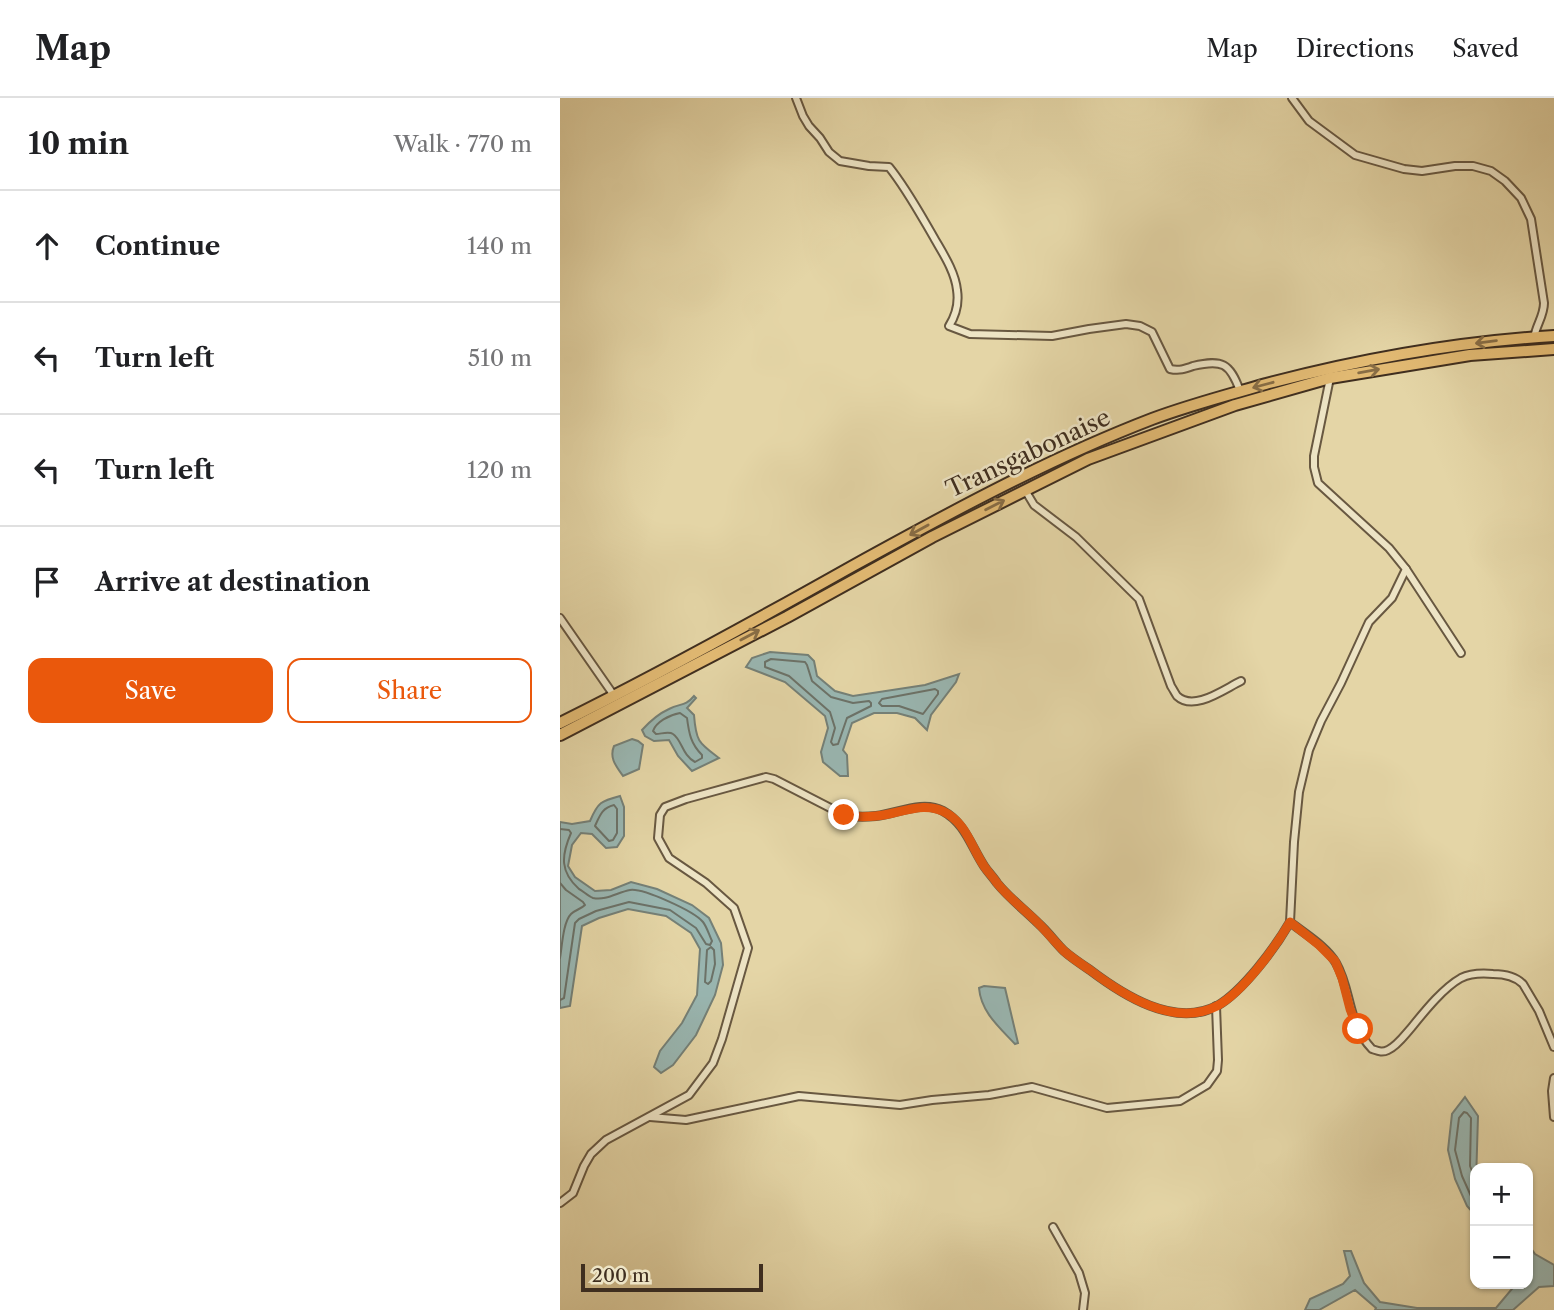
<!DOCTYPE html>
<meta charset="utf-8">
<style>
:root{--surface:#fff;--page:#f2f2f2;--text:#202124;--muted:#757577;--line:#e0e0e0;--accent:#ea580c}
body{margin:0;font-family:"Libre Caslon Text",serif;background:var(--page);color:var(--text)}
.controls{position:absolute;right:21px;bottom:21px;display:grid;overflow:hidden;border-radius:14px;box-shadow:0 2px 5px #0004}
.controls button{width:63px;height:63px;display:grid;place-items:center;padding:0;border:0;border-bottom:2px solid var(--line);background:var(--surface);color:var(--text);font:35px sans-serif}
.scale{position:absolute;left:21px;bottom:18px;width:182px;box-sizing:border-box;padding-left:7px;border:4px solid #3f2e1f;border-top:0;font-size:19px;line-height:24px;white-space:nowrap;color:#3f2e1f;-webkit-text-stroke:5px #ede4c5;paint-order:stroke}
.stop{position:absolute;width:21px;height:21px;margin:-16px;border:5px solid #ea580c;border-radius:50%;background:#fff}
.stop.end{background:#ea580c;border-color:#fff;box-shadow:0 2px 7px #0008}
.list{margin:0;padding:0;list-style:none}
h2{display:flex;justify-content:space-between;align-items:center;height:91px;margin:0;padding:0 28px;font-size:30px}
h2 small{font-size:23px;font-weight:400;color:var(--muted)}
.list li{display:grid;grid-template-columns:46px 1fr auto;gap:21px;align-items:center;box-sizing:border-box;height:112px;padding:0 28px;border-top:2px solid var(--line)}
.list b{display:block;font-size:26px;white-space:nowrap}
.list em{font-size:23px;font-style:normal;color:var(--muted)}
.actions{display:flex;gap:14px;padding:21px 28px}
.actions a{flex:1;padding:16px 0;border:2px solid var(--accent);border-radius:14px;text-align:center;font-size:24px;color:var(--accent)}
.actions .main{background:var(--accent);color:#fff}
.icon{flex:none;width:38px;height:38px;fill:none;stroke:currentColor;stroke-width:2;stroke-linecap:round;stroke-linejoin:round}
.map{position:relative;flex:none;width:994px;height:1212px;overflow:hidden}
header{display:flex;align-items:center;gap:42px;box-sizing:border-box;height:98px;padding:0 35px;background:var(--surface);border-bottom:2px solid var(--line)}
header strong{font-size:33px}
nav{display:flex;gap:38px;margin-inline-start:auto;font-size:24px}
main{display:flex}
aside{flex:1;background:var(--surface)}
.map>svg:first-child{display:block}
.water{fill:#99b6b1;stroke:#758077;stroke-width:2}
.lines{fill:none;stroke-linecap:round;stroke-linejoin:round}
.shore{stroke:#6c7268;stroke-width:2}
.minor-casing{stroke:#685841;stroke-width:10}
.trunk-casing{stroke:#3f2e1f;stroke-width:14}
.minor{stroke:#ede4c5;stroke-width:6}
.trunk{stroke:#e2ba73;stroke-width:10}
.oneway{stroke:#886d45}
.route{stroke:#ea580c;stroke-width:9}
.labels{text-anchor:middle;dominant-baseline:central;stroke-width:5;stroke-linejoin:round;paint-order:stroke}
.street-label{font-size:24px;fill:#3f2e1f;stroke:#ede4c5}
</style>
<header>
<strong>Map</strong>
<nav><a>Map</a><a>Directions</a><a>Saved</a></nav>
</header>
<main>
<aside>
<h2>10 min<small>Walk · 770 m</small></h2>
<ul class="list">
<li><svg class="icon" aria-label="ahead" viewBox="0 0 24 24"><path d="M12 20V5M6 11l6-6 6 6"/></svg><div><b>Continue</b></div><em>140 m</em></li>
<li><svg class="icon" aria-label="left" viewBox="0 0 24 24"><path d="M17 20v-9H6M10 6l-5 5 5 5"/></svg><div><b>Turn left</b></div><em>510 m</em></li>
<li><svg class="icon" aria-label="left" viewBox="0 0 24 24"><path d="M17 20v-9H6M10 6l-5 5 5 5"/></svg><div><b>Turn left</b></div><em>120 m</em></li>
<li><svg class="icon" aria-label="arrive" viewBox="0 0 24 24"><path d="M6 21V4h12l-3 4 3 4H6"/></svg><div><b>Arrive at destination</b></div></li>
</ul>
<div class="actions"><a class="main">Save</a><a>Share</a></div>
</aside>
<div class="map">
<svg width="994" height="1212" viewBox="0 0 994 1212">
<rect width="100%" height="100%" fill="#e4d5a6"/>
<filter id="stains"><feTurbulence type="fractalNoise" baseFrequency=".00286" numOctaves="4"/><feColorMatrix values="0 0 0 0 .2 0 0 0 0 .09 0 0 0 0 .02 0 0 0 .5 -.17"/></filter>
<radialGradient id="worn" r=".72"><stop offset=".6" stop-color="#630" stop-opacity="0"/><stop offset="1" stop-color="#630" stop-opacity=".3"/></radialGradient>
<!-- water -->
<g class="water">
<polygon points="210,554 248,557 254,563 257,578 275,593 293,598 365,587 399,576 396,584 371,617 367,632 355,620 337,615 314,615 292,625 283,652 287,657 288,678 280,678 263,664 261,654 268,630 265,618 225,584 186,569 192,560"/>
<path d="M 134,598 L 136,600 L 127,610 L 134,617 C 136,644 139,645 159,660 L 132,673 L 118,658 L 109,642 L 94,643 L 85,638 L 82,632 C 91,622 98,616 109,611 C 120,605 125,609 134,598 Z"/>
<path d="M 72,641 L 78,643 L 83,647 L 79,671 L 63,678 C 56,668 49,660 54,648 Z"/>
<path d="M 60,698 L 64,709 L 64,738 L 57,749 L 46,750 L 32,736 L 21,735 L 12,747 L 8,768 L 15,779 L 35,793 L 51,792 L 71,784 L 97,791 L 132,807 L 149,820 L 161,845 L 163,867 L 155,897 L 136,937 L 113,967 L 101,975 L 94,969 L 100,953 L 122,925 L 137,897 L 140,851 L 131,835 L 106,818 L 68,811 L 39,820 L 22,828 L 10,908 L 0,910 L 0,724 L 12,726 L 30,723 C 38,704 41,703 60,698 Z"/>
<path d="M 424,888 L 445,890 L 458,945 L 455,946 C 439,929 421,914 419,890 Z"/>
<polygon points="905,999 918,1018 915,1117 907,1108 895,1081 888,1052 892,1016"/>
<polygon points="968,1146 975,1156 994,1167 994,1188 979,1189 953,1212 815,1212 816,1210 795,1192 759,1212 745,1212 750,1201 783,1186 790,1178 784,1153 791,1153 804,1185 820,1204 857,1210 936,1210 956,1186 968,1186"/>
</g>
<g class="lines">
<!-- shore -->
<g class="shore">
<polygon points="211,561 245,564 247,567 252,583 271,599 293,605 309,603 311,605 311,608 287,620 278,646 273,647 271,644 275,630 270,614 229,578 205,569 205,564"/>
<polygon points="375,591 378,593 378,596 363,616 339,608 322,608 319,605 322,601"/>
<path d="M 120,615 L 127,620 C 129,636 131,646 142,657 L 142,660 L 135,664 C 122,657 122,642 113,636 C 109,633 101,636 96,636 L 93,633 C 96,624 109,617 120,615 Z"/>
<path d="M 54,707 L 57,711 L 57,735 L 53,742 L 49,743 L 35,728 C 40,717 42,710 54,707 Z"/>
<path d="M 0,731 L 9,732 L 11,735 C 1,758 0,774 19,791 C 23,793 28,798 33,800 C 46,803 58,794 70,792 C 83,790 134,813 143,824 C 147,829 149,837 152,843 L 150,847 L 146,846 L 136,830 L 110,812 L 69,804 L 36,813 L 19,821 L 15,825 L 4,900 L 0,902"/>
<path d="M 0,785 L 6,792 L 23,804 L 25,807 C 21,811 15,812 11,816 C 3,824 2,849 0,860"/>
<polygon points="151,849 154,852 155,866 151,883 148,886 145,884 147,852"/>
<polyline points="915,1076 912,1073 910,1068 911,1020 907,1015 904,1014 899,1020 895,1052 902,1078 915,1107"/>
</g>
<!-- minor casing -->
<g class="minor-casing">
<g id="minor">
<path d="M 236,0 L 243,18 L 249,28 L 260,40 L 269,54 L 280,63 L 309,68 L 329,69 C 346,90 359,114 373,138 C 382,154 395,173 397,192 C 399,205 396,217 389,228 L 410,236 L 492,238 L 529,231 L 566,226 L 580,228 L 592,234 L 610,271 C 619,273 625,271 633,268 C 662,261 670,265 680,293"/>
<path d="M 732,0 L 749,23 L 795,57 L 844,71 L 862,73 L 895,68 L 913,68 L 931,73 L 945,83 L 961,100 L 971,121 L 984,205 C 984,218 976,227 974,240"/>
<path d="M 770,280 L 754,358 L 754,369 L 758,385 L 829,450 L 846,471 L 832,500 L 809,524 L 781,585 L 761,623 L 749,652 L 739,694 L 734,744 L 730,824 C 745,836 766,848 776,865 C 792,893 787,925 812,951 C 818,953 822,955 828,952 C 837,948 844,938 851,930 C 864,914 883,890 901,880 C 911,875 922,875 933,876 C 944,876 955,878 963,886 L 979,913 L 994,949"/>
<path d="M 465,392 L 474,407 L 516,439 L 579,501 L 611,588 C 613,591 615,595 617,598 C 634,614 664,591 681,583"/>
<polyline points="846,471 901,555"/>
<polyline points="0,520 55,599"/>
<polyline points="994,980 992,993 994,1019"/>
<polyline points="90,1019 126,1022 239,998 340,1007 372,1002 429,997 472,989 547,1010 620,1003 647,987 657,973 658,962 656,908"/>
<path d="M 0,1105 L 13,1095 L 24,1068 L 31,1056 L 46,1042 L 129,997 L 153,965 L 162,941 L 188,850 L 174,810 L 146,785 L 109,760 L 98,740 L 100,717 L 105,709 L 126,701 L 206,679 L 214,681 L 284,717 C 294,719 305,719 316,718 C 337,716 362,702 383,713 C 405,725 411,748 424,768 C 428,774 433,779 437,785 C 449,800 465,812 479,826 C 488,834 495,844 504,853 C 512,860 521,866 530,872 C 563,897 614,930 657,908 C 683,893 715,850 730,824"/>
<polyline points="493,1129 519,1175 525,1195 523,1212"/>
</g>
</g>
<!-- trunk casing -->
<g class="trunk-casing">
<g id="trunk">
<path d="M 0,625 C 99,576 195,523 291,469 C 389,415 488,361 592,321 C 629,307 668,297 706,286 C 801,261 896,244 994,238"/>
<polyline points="0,637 227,519 372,439 528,361 675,307 770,280 910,257 994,251"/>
</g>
</g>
<!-- minor -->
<use href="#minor" class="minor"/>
<!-- trunk -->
<use href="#trunk" class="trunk"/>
</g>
<!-- one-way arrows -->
<defs><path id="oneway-shaft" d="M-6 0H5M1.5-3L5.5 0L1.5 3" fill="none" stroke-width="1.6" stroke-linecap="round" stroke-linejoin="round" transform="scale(1.75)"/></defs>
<g class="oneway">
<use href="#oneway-shaft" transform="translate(926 244) rotate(173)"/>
<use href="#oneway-shaft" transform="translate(809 273) rotate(-10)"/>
<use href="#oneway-shaft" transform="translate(703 287) rotate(165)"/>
<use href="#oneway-shaft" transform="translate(435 407) rotate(-27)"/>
<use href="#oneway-shaft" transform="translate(359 432) rotate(151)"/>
<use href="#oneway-shaft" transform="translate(190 537) rotate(-28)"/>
</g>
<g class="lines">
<!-- route -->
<path class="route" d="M 284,717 C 294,719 305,719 316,718 C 340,716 365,701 388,716 C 407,728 412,750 424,768 C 428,774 433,779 437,785 C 449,800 465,812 479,826 C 488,835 495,844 504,853 C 512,860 521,866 530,872 C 563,897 614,930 657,908 C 683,894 715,850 730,824 L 759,847 L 775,863 L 782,880 L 790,911 L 798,931"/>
</g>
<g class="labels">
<!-- street labels -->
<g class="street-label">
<text transform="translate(468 355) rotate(-25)">Transgabonaise</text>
</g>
</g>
<rect width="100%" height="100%" filter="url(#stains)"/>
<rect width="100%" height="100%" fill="url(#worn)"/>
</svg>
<div class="controls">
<button>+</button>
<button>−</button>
</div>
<div class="scale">200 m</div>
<div class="stop" style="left:798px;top:931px"></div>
<div class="stop end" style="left:284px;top:717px"></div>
</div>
</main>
